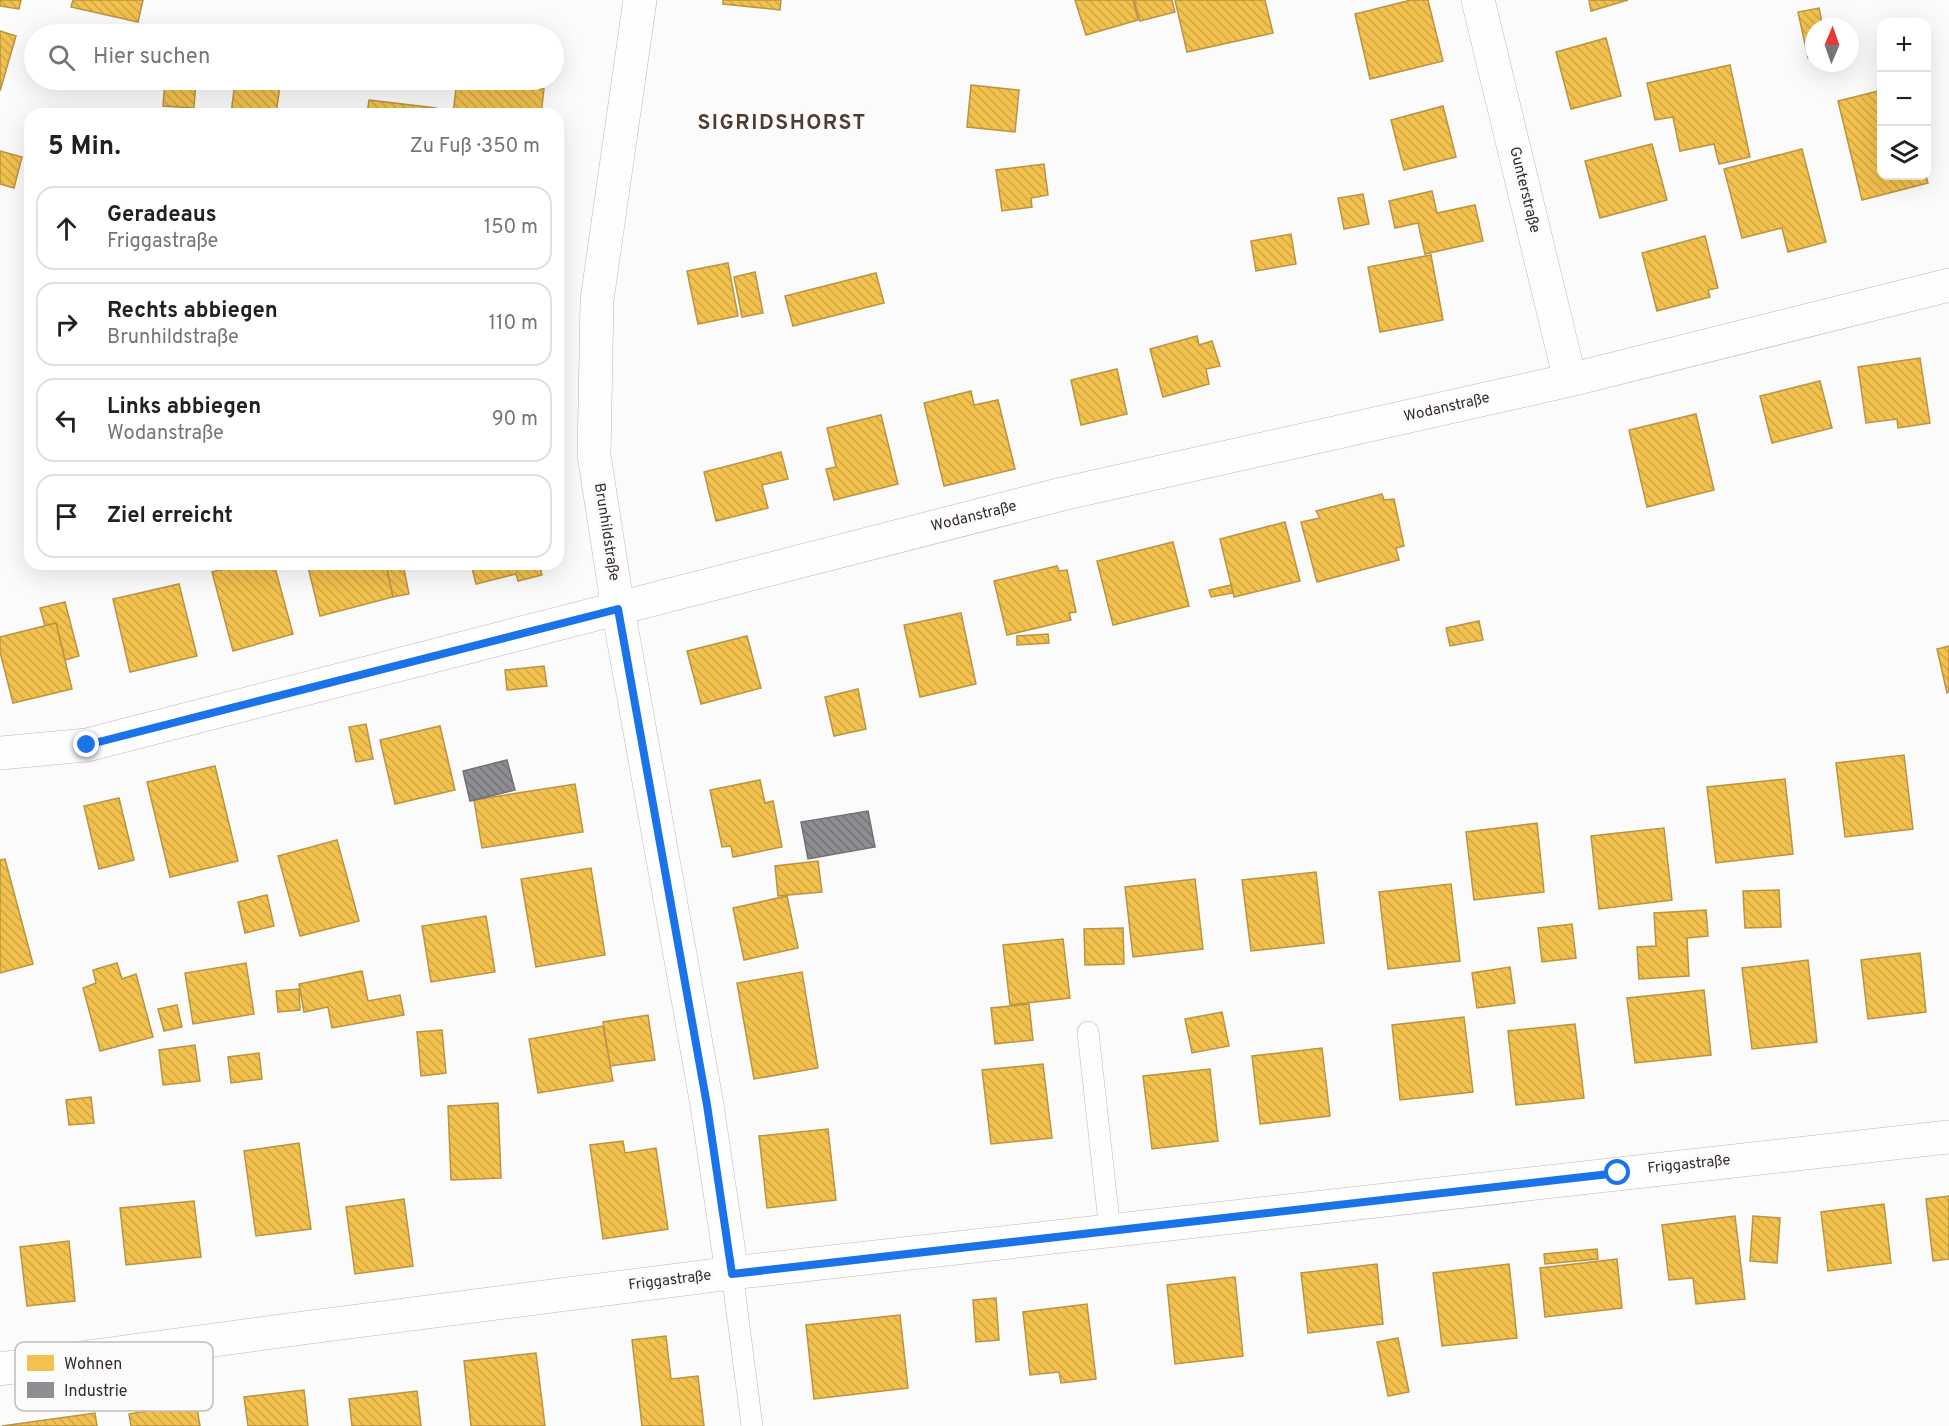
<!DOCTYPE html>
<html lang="de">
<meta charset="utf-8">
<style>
:root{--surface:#fff;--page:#f2f2f2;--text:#202124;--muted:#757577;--line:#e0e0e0}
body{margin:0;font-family:Overpass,sans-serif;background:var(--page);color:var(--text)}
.controls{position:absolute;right:18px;top:18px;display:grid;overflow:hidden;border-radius:12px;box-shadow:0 6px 24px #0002}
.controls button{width:54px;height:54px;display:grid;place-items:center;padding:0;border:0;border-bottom:2px solid var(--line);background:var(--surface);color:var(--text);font:30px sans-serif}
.compass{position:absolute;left:1805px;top:18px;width:54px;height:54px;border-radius:50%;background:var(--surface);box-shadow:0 6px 24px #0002;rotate:2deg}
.stop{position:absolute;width:18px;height:18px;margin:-14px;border:4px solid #1a73e8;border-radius:50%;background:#fff}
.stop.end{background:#1a73e8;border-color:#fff;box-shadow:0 2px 6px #0008}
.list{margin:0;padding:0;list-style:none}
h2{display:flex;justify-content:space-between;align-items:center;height:78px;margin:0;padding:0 24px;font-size:26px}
h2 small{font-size:20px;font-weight:400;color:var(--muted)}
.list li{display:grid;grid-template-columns:39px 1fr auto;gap:18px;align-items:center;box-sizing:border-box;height:84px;margin:0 12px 12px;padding:0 12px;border:2px solid var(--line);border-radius:18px}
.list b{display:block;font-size:22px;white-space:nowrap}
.list p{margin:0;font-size:20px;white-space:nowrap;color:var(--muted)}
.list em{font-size:20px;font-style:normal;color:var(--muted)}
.icon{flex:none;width:33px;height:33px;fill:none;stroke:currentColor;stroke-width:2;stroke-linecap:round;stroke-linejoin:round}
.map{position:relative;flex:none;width:1949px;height:1426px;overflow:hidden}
.search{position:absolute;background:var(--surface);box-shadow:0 6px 24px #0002;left:24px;top:24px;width:540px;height:66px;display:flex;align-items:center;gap:15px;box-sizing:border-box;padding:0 21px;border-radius:33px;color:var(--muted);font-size:22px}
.panel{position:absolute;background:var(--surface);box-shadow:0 6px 24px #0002;left:24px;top:108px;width:540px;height:462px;border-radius:18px}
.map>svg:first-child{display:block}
.homes{fill:url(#homes-back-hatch);stroke:#b99442;stroke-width:1.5}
.industry{fill:url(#industry-back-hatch);stroke:#737072;stroke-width:1.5}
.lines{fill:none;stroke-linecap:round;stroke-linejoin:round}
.service-casing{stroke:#bdb8b6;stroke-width:22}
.minor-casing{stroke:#bdb8b6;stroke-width:34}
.service{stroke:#fefefe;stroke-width:21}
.minor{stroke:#fefefe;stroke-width:33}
.route{stroke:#1a73e8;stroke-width:8}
.labels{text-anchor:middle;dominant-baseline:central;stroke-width:6;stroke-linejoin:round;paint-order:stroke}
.street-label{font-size:15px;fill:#352c27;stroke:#fbfbfb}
.district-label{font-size:21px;font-weight:bold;letter-spacing:1.5px;fill:#503d31;stroke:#fbfbfb}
.key{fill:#fbfbfb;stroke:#c0bdbb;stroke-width:1.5}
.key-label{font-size:16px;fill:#352c27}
</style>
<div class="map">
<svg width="1949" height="1426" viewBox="0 0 1949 1426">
<defs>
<pattern id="homes-back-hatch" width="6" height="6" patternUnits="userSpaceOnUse" patternTransform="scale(1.5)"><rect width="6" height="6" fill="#f2c14e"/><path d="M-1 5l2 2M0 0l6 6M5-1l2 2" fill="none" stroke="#d0a644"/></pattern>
<pattern id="industry-back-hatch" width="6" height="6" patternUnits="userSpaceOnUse" patternTransform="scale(1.5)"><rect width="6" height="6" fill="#8d8d92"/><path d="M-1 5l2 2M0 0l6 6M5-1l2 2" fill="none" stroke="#747377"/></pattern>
</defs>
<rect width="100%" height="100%" fill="#fbfbfb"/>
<!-- homes -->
<g class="homes">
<polygon points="0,0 21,0 19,9 0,6"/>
<polygon points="73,0 143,0 138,22 71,7"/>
<polygon points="723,0 781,0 780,10 723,4"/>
<polygon points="1075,0 1133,0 1138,20 1086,35"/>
<polygon points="1134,0 1172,0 1175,12 1140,21"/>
<polygon points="1175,0 1265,0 1273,33 1187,52"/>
<polygon points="1411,0 1428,0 1443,61 1370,79 1355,14"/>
<polygon points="1589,0 1628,0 1591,11"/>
<polygon points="1819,8 1823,27 1814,27 1814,57 1808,58 1798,12"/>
<polygon points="0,31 16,36 0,91"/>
<polygon points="1606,38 1621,96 1571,109 1556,52"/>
<polygon points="1730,65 1750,157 1719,164 1714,144 1680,151 1673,117 1655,120 1647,83"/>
<polygon points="165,80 196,80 194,108 163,106"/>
<polygon points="457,80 473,80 544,89 541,114 453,114"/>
<polygon points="235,81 280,86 276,114 231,114"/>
<polygon points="971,85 1019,90 1015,132 967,127"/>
<polygon points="1882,90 1882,176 1926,176 1928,183 1862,200 1838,101"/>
<polygon points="369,100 436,108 436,114 367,114"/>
<polygon points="1443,106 1456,157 1404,170 1391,120"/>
<polygon points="1652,144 1667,200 1600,218 1585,161"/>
<polygon points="1802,149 1826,242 1788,252 1782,228 1742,238 1724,169"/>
<polygon points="0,151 22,157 14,188 0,184"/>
<polygon points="1044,164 1048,195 1031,198 1032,207 1002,211 996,170"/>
<polygon points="1432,191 1437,213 1475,205 1483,241 1425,254 1418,223 1395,228 1389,201"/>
<polygon points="1363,194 1369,224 1344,229 1338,198"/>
<polygon points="1291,234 1296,264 1256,271 1251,241"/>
<polygon points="1705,236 1718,288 1708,290 1710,297 1657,311 1642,253"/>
<polygon points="1431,255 1443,320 1380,332 1368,267"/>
<polygon points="728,263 738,316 698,324 687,271"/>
<polygon points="755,272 763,313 742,317 734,277"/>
<polygon points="876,273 884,303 793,326 785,296"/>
<polygon points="1197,336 1199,345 1212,341 1220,366 1206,369 1209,384 1163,397 1150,349"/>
<polygon points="1920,358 1930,423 1898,428 1897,419 1866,423 1858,367"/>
<polygon points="1117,369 1127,414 1081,425 1071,380"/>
<polygon points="1820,381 1832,428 1772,443 1760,396"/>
<polygon points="971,391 974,405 998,400 1015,469 944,486 924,403"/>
<polygon points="1696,414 1714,490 1647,507 1629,430"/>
<polygon points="881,415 898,484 834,500 826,469 836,467 827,428"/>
<polygon points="781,452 788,479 762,485 768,508 716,521 704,472"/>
<polygon points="1382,494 1384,500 1394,499 1404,546 1396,548 1399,560 1317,582 1301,522 1320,518 1316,511"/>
<polygon points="1285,522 1300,581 1234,597 1220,539"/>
<polygon points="1173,542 1189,606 1113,625 1097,561"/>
<polygon points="241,564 274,564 293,634 233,651 212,572"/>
<polygon points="386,564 393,597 320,616 308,567 317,564"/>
<polygon points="386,564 403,564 409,594 393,597"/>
<polygon points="471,564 539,564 542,575 518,581 516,574 476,584"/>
<polygon points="1057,566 1059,571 1067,570 1076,612 1069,613 1071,620 1007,635 994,581"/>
<polygon points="179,584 197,656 130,672 113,599"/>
<polygon points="1231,585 1233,593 1211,597 1209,590"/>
<polygon points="65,602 79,656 65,660 56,623 45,626 40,608"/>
<polygon points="961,613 976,684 920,697 904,625"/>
<polygon points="1479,621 1483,640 1450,646 1446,628"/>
<polygon points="56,623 72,689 13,703 0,652 0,637"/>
<polygon points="1048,634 1049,643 1017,645 1017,636"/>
<polygon points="747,636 761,688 701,704 687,651"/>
<polygon points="1949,646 1949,692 1947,693 1937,649"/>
<polygon points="544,666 547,686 507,690 505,670"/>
<polygon points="858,689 866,729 834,736 825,697"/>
<polygon points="366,724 373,759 356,762 349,727"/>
<polygon points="440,726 455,790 395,804 380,740"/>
<polygon points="1904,755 1913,829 1845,837 1836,763"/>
<polygon points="215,766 238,861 170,877 147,782"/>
<polygon points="1785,779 1793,854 1716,863 1707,787"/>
<polygon points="760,780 765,803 773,801 782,847 733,857 731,846 722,847 710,790"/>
<polygon points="575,784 583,832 482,848 474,800"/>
<polygon points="119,798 134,860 99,869 84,806"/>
<polygon points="1537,823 1544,892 1474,900 1466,832"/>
<polygon points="1664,828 1672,900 1599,909 1591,836"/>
<polygon points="337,840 359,921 300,936 278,856"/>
<polygon points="5,859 33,964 0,973 0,860"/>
<polygon points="818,861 822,892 778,896 775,866"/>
<polygon points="591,868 605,955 536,967 521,879"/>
<polygon points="1316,872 1324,943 1251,951 1242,880"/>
<polygon points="1195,879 1203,949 1133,957 1125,887"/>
<polygon points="1451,884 1460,961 1388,969 1379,892"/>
<polygon points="1779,890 1781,927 1745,928 1743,891"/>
<polygon points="267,895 274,926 245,933 238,902"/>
<polygon points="787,896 798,948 744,960 733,908"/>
<polygon points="1706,910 1708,936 1687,938 1689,976 1639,979 1637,947 1656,946 1654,913"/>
<polygon points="486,916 495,972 431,982 422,926"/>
<polygon points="1572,924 1576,958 1542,962 1538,928"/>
<polygon points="1123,928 1124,964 1085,965 1084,929"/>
<polygon points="1063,939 1070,998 1010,1005 1003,945"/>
<polygon points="1920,953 1926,1012 1868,1019 1861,960"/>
<polygon points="1808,960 1817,1042 1752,1049 1742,968"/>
<polygon points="117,963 122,979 136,974 153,1037 100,1051 83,988 96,983 93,970"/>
<polygon points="246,963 254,1014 193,1024 185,973"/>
<polygon points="1510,967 1515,1003 1477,1008 1472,973"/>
<polygon points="362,971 368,1001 400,995 404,1015 332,1028 328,1007 304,1012 299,984"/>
<polygon points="802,972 818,1068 754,1079 737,983"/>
<polygon points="299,989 300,1010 278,1012 276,991"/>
<polygon points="1704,990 1711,1055 1635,1063 1627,998"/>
<polygon points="1029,1004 1033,1040 995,1044 991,1008"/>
<polygon points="177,1005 182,1027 164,1031 158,1009"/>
<polygon points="1222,1012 1229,1046 1192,1053 1185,1019"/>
<polygon points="648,1015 655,1060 610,1066 603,1022"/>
<polygon points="1464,1017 1473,1092 1400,1100 1392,1025"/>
<polygon points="1575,1024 1584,1098 1516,1105 1508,1031"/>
<polygon points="603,1026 613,1081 538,1093 529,1039"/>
<polygon points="442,1030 446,1073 421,1076 417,1032"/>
<polygon points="195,1045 200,1081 163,1085 159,1050"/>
<polygon points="1322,1048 1330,1116 1260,1124 1252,1056"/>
<polygon points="259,1053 262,1079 231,1083 228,1057"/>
<polygon points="1043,1064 1052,1138 991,1144 982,1070"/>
<polygon points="1210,1069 1218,1141 1152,1149 1143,1076"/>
<polygon points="91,1097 94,1123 69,1125 66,1100"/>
<polygon points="498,1103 501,1178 451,1180 448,1106"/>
<polygon points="828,1129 836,1200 767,1208 759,1136"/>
<polygon points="623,1141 625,1153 656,1148 668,1229 603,1239 590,1145"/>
<polygon points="299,1143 311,1229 256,1236 244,1151"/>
<polygon points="1949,1196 1949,1259 1933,1261 1926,1199"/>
<polygon points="404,1199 413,1266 355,1274 346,1207"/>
<polygon points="194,1201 201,1257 126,1265 120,1208"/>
<polygon points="1884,1204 1891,1263 1828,1271 1821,1212"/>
<polygon points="1735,1216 1745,1299 1696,1304 1693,1278 1669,1280 1662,1225"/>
<polygon points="1753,1216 1780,1218 1777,1263 1750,1261"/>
<polygon points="69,1241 75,1301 27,1306 20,1247"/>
<polygon points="1597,1249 1598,1259 1545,1264 1544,1254"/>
<polygon points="1617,1259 1622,1308 1545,1317 1540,1268"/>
<polygon points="1377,1264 1383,1324 1308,1333 1301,1273"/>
<polygon points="1509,1264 1517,1338 1442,1346 1433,1273"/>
<polygon points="1235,1277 1243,1356 1175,1364 1167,1285"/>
<polygon points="996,1298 999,1340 976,1342 973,1300"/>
<polygon points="1087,1304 1096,1379 1061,1383 1059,1372 1030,1375 1023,1312"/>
<polygon points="900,1315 908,1388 814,1399 806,1325"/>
<polygon points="666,1336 671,1379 698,1376 704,1426 642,1426 632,1340"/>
<polygon points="1398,1338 1409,1392 1388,1396 1377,1342"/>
<polygon points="536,1353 545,1426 471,1426 464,1361"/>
<polygon points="304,1390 308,1426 248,1426 244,1397"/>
<polygon points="417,1391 421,1426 352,1426 349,1399"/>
<polygon points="196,1402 200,1426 131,1426 129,1414"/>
<polygon points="95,1413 97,1426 2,1426"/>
</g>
<!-- industry -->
<g class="industry">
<polygon points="507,760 515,790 470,801 463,771"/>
<polygon points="868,811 875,847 808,859 801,822"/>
</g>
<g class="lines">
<!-- service casing -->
<g class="service-casing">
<g id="service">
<polyline points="1088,1032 1110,1231"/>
<polyline points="732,1273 752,1426"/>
</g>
</g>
<!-- minor casing -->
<g class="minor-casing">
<g id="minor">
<polyline points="640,0 597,300 594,455 618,609 707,1105 732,1273"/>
<polyline points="1478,0 1570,380"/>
<polyline points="0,753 87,745 1062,494 1570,380 1949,285"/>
<polyline points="0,1369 303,1328 732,1273 1949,1137"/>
</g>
</g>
<!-- service -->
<use href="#service" class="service"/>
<!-- minor -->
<use href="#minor" class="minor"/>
</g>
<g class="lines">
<!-- route -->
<polyline class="route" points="87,745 618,609 707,1105 732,1274 1618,1173"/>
</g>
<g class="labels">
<!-- street labels -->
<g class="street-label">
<text transform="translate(1524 190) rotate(76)">Gunterstraße</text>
<text transform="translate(1447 408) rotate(-13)">Wodanstraße</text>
<text transform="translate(974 517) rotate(-14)">Wodanstraße</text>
<text transform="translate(606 532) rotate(81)">Brunhildstraße</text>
<text transform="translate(1689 1165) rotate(-6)">Friggastraße</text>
<text transform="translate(670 1281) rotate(-7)">Friggastraße</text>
</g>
<!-- district labels -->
<g class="district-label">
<text x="782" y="123">SIGRIDSHORST</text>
</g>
</g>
<!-- legend -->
<rect x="15" y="1342" width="198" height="69" rx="9" class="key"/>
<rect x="27" y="1355" width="27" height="16" fill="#f2c14e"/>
<rect x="27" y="1382" width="27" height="16" fill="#8d8d92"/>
<g class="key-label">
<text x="64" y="1369">Wohnen</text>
<text x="64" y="1396">Industrie</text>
</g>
</svg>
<div class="controls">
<button>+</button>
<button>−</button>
<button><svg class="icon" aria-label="layers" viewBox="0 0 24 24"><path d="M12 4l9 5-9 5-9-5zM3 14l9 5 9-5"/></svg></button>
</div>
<svg class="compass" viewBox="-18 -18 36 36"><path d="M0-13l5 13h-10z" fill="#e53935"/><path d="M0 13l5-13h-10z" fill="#757577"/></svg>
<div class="stop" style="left:1618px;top:1173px"></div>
<div class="stop end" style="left:87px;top:745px"></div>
<div class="search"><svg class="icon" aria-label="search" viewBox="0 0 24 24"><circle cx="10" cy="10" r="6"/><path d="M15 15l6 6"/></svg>Hier suchen</div>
<section class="panel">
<h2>5 Min.<small>Zu Fuß · 350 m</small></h2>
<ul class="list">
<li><svg class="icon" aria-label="ahead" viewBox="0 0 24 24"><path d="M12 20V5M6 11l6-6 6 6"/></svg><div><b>Geradeaus</b><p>Friggastraße</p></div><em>150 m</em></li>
<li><svg class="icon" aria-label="right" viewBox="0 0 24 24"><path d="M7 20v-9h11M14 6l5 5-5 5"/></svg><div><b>Rechts abbiegen</b><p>Brunhildstraße</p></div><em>110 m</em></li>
<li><svg class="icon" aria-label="left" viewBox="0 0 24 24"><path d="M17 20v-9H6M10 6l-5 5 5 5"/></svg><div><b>Links abbiegen</b><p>Wodanstraße</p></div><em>90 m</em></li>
<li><svg class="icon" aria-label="arrive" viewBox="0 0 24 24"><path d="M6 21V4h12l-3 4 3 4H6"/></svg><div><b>Ziel erreicht</b></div></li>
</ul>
</section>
</div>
